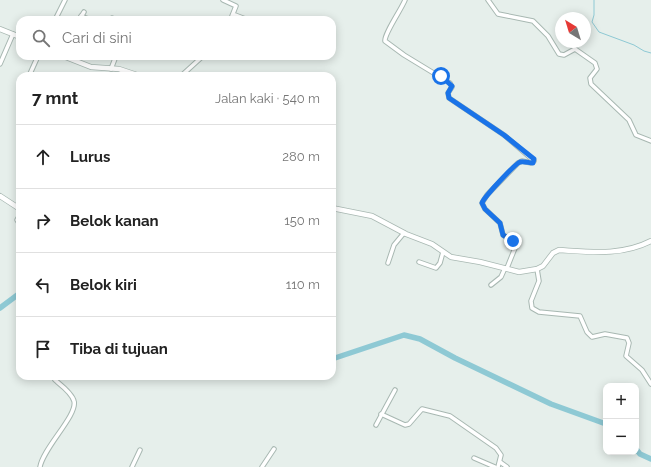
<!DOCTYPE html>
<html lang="id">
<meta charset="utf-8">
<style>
:root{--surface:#fff;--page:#f2f2f2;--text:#222;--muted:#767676;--line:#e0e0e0}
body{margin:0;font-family:Raleway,sans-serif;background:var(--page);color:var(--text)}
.controls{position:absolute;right:12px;bottom:12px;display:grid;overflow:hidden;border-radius:8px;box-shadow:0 2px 10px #0003}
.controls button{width:36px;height:36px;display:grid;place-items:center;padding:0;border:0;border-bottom:1px solid var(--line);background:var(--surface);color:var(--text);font:20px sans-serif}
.compass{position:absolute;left:555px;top:12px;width:36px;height:36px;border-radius:50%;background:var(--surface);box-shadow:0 2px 10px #0003;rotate:322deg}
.stop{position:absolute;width:12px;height:12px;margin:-9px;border:3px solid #1a73e8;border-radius:50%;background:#fff}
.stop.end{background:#1a73e8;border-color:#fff;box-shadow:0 1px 4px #0008}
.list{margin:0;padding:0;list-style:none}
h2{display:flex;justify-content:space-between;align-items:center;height:52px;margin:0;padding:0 16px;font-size:17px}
h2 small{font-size:13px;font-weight:400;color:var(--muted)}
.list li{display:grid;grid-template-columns:26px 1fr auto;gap:12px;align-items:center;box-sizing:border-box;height:64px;padding:0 16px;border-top:1px solid var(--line)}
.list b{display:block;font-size:15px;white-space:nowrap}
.list em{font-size:13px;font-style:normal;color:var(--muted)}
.icon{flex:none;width:22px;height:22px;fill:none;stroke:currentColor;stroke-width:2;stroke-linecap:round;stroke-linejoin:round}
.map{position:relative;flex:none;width:651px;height:467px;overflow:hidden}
.search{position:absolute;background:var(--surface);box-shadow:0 2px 10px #0003;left:16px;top:16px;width:320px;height:44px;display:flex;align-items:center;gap:10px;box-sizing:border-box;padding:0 14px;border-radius:12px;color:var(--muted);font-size:15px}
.panel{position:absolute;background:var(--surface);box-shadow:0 2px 10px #0003;left:16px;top:72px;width:320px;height:308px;border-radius:12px}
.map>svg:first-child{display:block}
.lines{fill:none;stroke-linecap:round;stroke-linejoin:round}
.stream{stroke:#8ec9d4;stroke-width:1}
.river{stroke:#8ec9d4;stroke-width:5.5}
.minor-casing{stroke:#a8b8b2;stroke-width:5.5}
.tertiary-casing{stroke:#a8b8b2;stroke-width:6}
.minor{stroke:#fff;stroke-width:3.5}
.tertiary{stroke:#fff;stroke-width:4.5}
.route{stroke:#1a73e8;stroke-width:5}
</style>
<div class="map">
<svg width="651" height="467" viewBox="0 0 651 467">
<rect width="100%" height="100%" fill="#e6efeb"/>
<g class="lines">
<!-- stream -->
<polyline class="stream" points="594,0 594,15 592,22 599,32 634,45 644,51 651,53"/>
<!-- river -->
<g class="river">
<polyline points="0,308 20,293"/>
<polyline points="332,359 404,335 420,339 455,358 551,404 606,424"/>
<polyline points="636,449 640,454 651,459"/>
</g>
<!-- minor casing -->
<g class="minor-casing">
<g id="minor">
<polyline points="223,0 236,6 232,16"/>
<path d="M 405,0 C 401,10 384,34 385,41 L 404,55 L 450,83 L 452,87 L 448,93 L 449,98 L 504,135 L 534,161 L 531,163 L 522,161 L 518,163 L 487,195 L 482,203 L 485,209 L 500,223 L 503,235 L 515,243 L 515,248 L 507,268"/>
<polyline points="488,0 498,14 533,21 548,36 559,54 564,55 575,49 595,63 597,69 590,78 591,84 629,120 636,135 651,141"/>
<polyline points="81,16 91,20"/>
<polyline points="55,20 65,0"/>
<polyline points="79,20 84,12"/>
<polyline points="111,20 112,18"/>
<polyline points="230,20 235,15 248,20"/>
<polyline points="0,64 13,34"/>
<polyline points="111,69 116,56"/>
<polyline points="29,76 38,56"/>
<polyline points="181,76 203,56"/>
<polyline points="19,223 17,220 20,215"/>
<polyline points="419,262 436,268 440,263 443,252"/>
<polyline points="388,263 394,245 404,233"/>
<polyline points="537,269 539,281 531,301 532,308 539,312 580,316 587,332 592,337 605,334 627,338 629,343 626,356 642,370 651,384"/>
<polyline points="491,285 501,277 505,268"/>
<polyline points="381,414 405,425 409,424 422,409 450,416 496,448 501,455 498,467"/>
<polyline points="376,425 395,390"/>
<polyline points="474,458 495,467"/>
<polyline points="500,462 507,467"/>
<path d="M 40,467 C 43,448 78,415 74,401 C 72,393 61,385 55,380"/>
<polyline points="132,467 140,450"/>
<polyline points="262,467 274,449"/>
</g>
</g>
<!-- tertiary casing -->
<g class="tertiary-casing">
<g id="tertiary">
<polyline points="0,29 20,37"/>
<polyline points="63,56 91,67 119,69 140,76"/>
<polyline points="0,196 20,209"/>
<path d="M 332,208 L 372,216 L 406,234 L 432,244 L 451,257 L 480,262 L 519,272 L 537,269 L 543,266 L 553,253 L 559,250 C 591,252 622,256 651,241"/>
</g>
</g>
<!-- minor -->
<use href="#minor" class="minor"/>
<!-- tertiary -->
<use href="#tertiary" class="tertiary"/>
</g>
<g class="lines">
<!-- route -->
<path class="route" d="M 441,76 L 452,86 L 448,93 L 449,98 L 504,135 L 534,159 L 533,163 C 529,163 524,161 520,162 C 515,164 484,197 482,203 L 485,209 L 500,223 L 503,235 L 513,241"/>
</g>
</svg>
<div class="controls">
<button>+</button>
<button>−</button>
</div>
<svg class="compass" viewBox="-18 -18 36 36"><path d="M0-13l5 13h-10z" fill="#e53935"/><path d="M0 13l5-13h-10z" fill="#767676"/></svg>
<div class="stop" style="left:441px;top:76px"></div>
<div class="stop end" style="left:513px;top:241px"></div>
<div class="search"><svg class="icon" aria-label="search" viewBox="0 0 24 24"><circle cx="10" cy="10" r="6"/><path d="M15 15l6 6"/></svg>Cari di sini</div>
<section class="panel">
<h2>7 mnt<small>Jalan kaki · 540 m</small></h2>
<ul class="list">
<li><svg class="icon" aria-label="ahead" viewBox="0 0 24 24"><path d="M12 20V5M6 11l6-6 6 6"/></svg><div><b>Lurus</b></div><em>280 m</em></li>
<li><svg class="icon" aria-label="right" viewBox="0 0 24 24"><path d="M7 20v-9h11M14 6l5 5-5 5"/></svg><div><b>Belok kanan</b></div><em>150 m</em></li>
<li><svg class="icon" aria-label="left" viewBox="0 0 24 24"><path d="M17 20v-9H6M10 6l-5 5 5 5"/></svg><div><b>Belok kiri</b></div><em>110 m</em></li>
<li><svg class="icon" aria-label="arrive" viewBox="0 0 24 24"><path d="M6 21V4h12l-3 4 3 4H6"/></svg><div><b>Tiba di tujuan</b></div></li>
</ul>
</section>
</div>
